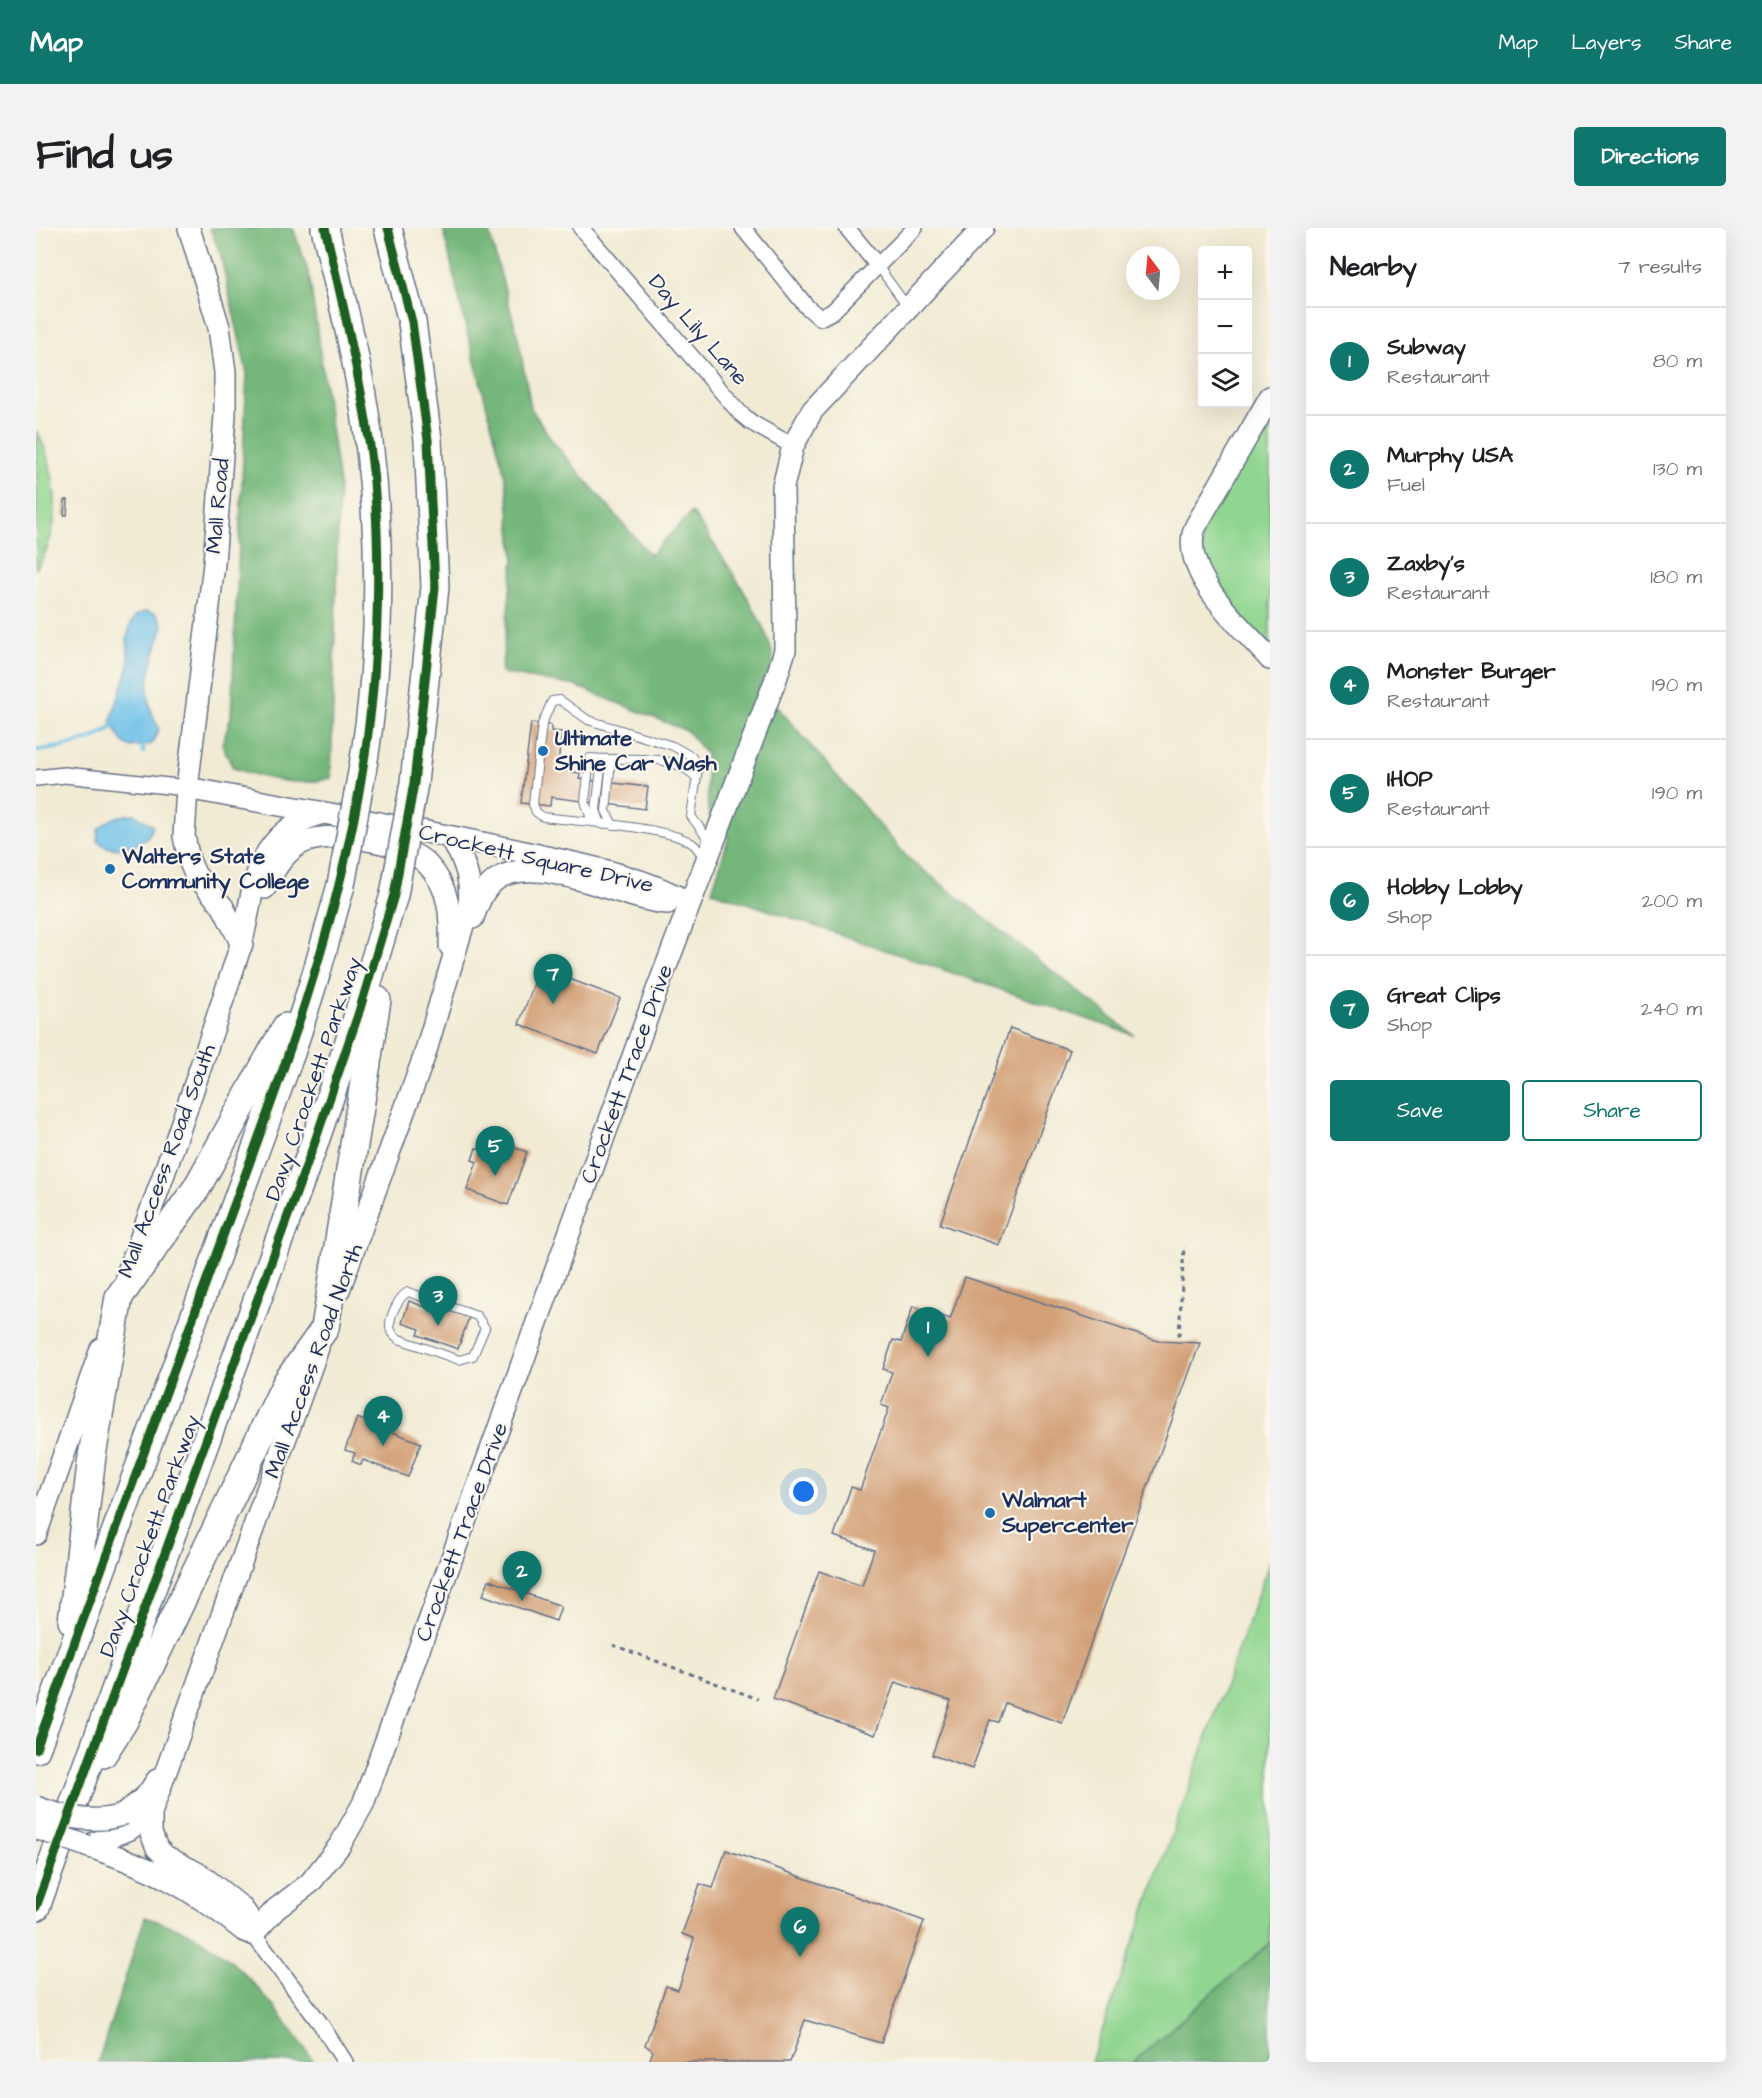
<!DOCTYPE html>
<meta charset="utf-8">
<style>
:root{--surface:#fff;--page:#f2f2f2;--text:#202124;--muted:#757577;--line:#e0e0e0;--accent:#0f766e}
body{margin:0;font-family:"Architects Daughter",sans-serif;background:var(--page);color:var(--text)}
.controls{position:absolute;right:18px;top:18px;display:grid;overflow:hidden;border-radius:6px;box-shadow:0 6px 24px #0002}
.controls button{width:54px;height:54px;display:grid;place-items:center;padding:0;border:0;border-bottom:2px solid var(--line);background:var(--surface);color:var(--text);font:30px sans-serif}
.compass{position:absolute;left:1090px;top:18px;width:54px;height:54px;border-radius:50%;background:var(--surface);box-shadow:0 6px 24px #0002;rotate:344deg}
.you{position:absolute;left:768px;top:1264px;width:21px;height:21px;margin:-15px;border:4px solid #fff;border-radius:50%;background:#1a73e8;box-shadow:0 0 0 9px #1a73e833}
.badge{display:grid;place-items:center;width:39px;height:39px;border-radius:50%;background:var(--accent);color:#fff;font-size:20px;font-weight:700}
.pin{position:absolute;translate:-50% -50px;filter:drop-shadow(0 2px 3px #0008)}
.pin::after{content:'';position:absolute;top:32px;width:21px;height:18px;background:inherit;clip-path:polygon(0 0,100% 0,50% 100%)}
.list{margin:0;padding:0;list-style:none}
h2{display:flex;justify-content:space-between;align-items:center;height:78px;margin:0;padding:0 24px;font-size:26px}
h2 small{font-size:20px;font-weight:400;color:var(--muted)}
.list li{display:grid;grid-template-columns:39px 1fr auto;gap:18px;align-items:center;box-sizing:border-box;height:108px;padding:0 24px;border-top:2px solid var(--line)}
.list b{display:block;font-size:22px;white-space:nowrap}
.list p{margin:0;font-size:20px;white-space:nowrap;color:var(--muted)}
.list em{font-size:20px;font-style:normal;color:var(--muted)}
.actions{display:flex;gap:12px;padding:18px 24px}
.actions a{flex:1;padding:14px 0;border:2px solid var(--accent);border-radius:6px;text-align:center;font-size:21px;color:var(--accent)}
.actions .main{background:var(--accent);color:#fff}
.icon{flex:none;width:33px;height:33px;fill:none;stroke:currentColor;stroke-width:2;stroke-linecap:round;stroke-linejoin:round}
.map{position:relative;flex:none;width:1234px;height:1834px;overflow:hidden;border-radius:6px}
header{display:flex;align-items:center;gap:36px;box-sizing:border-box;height:84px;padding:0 30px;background:var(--accent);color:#fff}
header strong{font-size:28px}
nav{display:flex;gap:33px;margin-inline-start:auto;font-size:21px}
.intro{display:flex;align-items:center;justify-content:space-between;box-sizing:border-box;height:144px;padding:0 36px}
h1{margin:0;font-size:42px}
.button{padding:15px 27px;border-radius:6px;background:var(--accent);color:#fff;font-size:21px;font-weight:700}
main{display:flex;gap:36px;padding:0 36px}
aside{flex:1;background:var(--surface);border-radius:6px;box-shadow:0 6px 24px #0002}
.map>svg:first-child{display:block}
.green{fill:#91d690;stroke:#568277;stroke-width:1.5}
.forest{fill:#74b77a;stroke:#48736c;stroke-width:1.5}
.water{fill:#6cc0e8;stroke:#4478a3;stroke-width:1.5}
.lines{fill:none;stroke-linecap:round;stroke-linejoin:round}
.stream{stroke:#6cc0e8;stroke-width:4.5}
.building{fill:#d29f76}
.lane-casing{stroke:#667187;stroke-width:10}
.street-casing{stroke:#667187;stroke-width:18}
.secondary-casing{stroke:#667187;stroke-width:24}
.highway-casing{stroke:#667187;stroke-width:30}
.path{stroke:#667187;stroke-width:3;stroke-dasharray:4.5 4.5;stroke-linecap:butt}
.lane{stroke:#fff;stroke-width:8}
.street{stroke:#fff;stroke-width:15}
.secondary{stroke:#fff;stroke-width:21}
.highway{stroke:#fff;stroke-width:27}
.secondary-bridge-casing{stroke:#667187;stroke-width:24;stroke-linecap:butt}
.highway-bridge-casing{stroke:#667187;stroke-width:30;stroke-linecap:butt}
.secondary-bridge{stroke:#fff;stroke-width:21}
.highway-bridge{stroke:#fff;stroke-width:27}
.cycleway-casing{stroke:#fbf7ec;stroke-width:13}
.cycleway{stroke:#1b5e20;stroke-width:9}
.poi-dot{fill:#1f6fb2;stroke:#fbf7ec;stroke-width:2}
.labels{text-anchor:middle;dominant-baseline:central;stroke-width:4.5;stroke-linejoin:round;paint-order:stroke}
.street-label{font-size:22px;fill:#1b2f5e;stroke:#fbf7ec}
.poi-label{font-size:22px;font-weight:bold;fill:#1b2f5e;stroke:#fbf7ec;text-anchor:start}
</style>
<header>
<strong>Map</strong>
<nav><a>Map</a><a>Layers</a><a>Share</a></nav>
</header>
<div class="intro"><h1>Find us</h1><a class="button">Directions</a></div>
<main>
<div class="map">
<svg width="1234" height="1834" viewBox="0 0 1234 1834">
<rect width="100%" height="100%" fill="#fbf7ec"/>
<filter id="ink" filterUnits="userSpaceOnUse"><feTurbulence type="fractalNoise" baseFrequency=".0167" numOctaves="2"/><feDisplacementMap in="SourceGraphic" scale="12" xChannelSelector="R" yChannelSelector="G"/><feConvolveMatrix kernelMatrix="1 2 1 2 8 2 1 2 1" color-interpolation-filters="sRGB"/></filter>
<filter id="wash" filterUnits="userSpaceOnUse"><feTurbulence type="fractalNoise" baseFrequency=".008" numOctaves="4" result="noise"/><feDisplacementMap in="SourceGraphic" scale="24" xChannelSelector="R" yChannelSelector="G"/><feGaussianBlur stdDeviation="1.35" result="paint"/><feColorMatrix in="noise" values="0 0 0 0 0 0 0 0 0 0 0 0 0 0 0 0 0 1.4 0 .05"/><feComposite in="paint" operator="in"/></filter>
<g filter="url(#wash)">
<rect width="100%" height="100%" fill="#f1ebd4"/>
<!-- green -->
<g class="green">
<polygon points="1234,169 1234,431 1167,352 1165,289"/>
<path d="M 1,203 C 22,246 28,300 0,341 Z"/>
<polygon points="1234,1332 1234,1715 1097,1834 1055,1834"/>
</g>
<!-- forest -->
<g class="forest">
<path d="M 174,0 L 257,0 L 273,46 L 303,256 L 295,550 C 260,560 230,550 197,540 L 186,516 L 195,489 L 211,145 L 184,25 Z"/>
<path d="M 407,0 L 452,0 L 482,110 L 495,180 L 517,214 L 614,327 L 656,284 C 677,315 738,401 737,434 C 736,442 728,452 724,459 L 872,630 L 1098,807 L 676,663 L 693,608 L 680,605 L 672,584 L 670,526 L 651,503 L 540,458 L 465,445 L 478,329 L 470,251 L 429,96 Z"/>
<path d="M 109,1689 C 126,1695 146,1700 161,1709 C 207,1735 250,1791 278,1834 L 62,1834 Z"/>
<polygon points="1234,1715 1234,1834 1097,1834"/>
</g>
<!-- water -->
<g class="water">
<path d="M 111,383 L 121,386 L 127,397 C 117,437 101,460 123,501 L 116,516 L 93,519 L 85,512 L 75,492 L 93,438 L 91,409 L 95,396 L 99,388 Z"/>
<path d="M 99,586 L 117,598 C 113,618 78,629 62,613 L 62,602 C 73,590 84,587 99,586 Z"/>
</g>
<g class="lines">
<!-- stream -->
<g class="stream">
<path d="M 0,523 C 28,519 60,514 81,495"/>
<polyline points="107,524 107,513"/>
</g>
</g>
<g id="blocks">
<!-- building -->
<g class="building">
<polygon points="29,272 32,272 31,287 28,287"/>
<polygon points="495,495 515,497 515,503 526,504 521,542 544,545 543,551 612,559 609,581 515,569 514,578 485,575"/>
<polygon points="504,740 584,770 562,826 483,796"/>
<polygon points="974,800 1034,822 963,1017 904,996"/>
<polygon points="451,910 491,924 472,977 431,962 441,934 436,932 440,920 446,922"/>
<polygon points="929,1049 1122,1113 1164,1115 1026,1495 969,1475 962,1494 954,1492 936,1541 896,1527 915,1473 859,1454 839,1507 737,1471 783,1343 826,1358 838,1322 798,1308 815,1259 824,1262 853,1180 845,1177 856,1144 847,1141 857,1112 865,1114 877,1078 914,1091"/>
<polygon points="373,1073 392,1080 394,1076 433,1089 422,1121 382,1107 384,1101 366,1095"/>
<polygon points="321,1190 385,1215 372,1249 327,1232 325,1237 316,1233 319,1225 309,1222"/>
<polygon points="491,1351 496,1353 491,1366 525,1378 520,1393 447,1367 453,1352 486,1364"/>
<polygon points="690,1622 888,1693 845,1815 769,1792 754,1834 613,1834 617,1823 609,1817 630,1758 642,1762 647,1748 658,1710 646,1706 664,1656 677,1660"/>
</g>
</g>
</g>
<g filter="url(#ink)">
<use href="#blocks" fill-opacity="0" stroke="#667187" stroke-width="1.5"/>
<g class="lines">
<!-- lane casing -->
<g class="lane-casing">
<g id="lane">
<polyline points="842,38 871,78"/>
<polyline points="575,532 570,583 577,597"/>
<path d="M 556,594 L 549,573 L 554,530 C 591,534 632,522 660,549"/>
<polyline points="565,596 560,582 566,531"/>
<path d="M 668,631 C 665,626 662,620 657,616 C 634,599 539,593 507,589 L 500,584 L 497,576 L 506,496 L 516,473 L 524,472 L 552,492 L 637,518 L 656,529 L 662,541 L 655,588 L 675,615"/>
<path d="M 372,1064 L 441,1088 L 449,1100 L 437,1128 L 423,1132 L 363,1111 C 359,1108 354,1104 354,1099 C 353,1089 363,1068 372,1064 Z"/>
</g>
</g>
<!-- street casing -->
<g class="street-casing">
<g id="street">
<polyline points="545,0 704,185 716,195 757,218"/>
<polyline points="707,0 771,79 784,90 797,83 879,0"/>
<polyline points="811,0 842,38"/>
<polyline points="0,550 29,547 151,560"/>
<polyline points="217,1706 284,1795 309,1834"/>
</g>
</g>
<!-- secondary casing -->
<g class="secondary-casing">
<g id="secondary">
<polyline points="153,0 183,99 189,144 189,187 178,336 151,560 148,608 153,632 159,646 187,679 206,717"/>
<path d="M 1234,169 L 1165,289 C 1162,294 1158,300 1157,306 C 1149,351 1207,400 1234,431"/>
<path d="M 151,560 C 266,582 382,600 497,626 C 550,638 607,648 653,675"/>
<path d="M 229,660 C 237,644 246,627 262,617 C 289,600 371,613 392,637 C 414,660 415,688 414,718"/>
<path d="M 437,690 C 441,679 445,665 454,657 C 492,617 585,673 632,675"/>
<path d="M 91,1046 C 132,940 167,832 203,723 C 214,691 213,652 232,623 C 246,602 263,592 287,585"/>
<path d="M 303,1062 L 388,829 L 433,677 C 436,653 428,629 413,609"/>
<polyline points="0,1306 65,1121"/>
<polyline points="115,1585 115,1605 121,1620 129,1628 165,1647 205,1679 211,1687 217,1706"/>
<polyline points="88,1586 111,1567 121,1552"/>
<polyline points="51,1618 94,1601 115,1585 282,1120"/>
<path d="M 51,1618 C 115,1639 154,1659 207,1702 L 217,1706"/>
<polyline points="217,1706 240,1681 274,1655 304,1617 327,1576 621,762 741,448 749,422 749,404 747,259 757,218 776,183 947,0"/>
</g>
</g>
<!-- highway casing -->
<g class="highway-casing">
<g id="highway">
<path d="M 289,0 C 306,74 326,147 334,223 C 346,328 344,439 326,544"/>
<polyline points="352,0 376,94 392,212 399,359 378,555"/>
<polyline points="36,1393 56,1228 83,1069 160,961 250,799"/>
<polyline points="0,1521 256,822 281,743 305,657"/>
<polyline points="67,1526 88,1493 250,1155 289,1100 341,772"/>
<polyline points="0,1679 277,919 322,787 358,667"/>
</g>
</g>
<!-- path -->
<g class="path">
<polyline points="1143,1108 1148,1018"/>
<polyline points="577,1417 722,1471"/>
</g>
<!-- lane -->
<use href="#lane" class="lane"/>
<!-- street -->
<use href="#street" class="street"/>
<!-- secondary -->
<use href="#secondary" class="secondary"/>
<!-- highway -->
<use href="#highway" class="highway"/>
<!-- secondary-bridge casing -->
<g class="secondary-bridge-casing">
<g id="secondary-bridge">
<path d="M 0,1579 C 27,1589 61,1597 88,1586"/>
<polyline points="0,1600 51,1618"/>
</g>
</g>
<!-- highway-bridge casing -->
<g class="highway-bridge-casing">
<g id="highway-bridge">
<polyline points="305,657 326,544"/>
<polyline points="358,667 378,555"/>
</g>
</g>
<!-- secondary-bridge -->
<use href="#secondary-bridge" class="secondary-bridge"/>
<!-- highway-bridge -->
<use href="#highway-bridge" class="highway-bridge"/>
<!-- cycleway casing -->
<g class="cycleway-casing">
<g id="cycleway">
<path d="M 0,1521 C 62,1352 123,1182 185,1013 C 257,816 330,629 340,416 C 343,351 343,283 334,218 C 323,144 306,72 289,0"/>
<polyline points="0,1679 277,919 322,787 358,667 378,555 399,359 392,212 376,94 352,0"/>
</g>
</g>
<!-- cycleway -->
<use href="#cycleway" class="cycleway"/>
</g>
</g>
<!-- markers -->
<g class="poi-dot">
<circle cx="507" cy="523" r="6"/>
<circle cx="74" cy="641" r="6"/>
<circle cx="954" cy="1285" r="6"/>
</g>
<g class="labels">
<!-- street labels -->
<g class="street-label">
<text transform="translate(662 102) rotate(49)">Day Lily Lane</text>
<text transform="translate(182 278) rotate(-85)">Mall Road</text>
<text transform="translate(500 631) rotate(13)">Crockett Square Drive</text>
<text transform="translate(591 846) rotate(-70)">Crockett Trace Drive</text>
<text transform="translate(278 851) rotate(-71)">Davy Crockett Parkway</text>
<text transform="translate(131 933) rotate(-70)">Mall Access Road South</text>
<text transform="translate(278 1133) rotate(-70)">Mall Access Road North</text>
<text transform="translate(426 1304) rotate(-70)">Crockett Trace Drive</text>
<text transform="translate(114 1308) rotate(-70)">Davy Crockett Parkway</text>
</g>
<!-- poi labels -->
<g class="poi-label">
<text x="519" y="510">Ultimate<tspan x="519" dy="25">Shine Car Wash</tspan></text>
<text x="86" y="628">Walters State<tspan x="86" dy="25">Community College</tspan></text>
<text x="966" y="1272">Walmart<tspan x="966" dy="25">Supercenter</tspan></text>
</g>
</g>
</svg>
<div class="controls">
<button>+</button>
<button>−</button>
<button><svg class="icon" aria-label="layers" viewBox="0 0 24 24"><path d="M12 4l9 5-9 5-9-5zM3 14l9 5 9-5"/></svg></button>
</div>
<svg class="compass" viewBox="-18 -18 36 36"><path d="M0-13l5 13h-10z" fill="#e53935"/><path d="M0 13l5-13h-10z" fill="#757577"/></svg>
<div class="you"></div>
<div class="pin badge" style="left:892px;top:1129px">1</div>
<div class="pin badge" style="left:486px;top:1373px">2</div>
<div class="pin badge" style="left:402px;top:1098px">3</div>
<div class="pin badge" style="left:347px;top:1218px">4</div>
<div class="pin badge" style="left:459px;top:948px">5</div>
<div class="pin badge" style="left:764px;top:1729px">6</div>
<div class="pin badge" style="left:517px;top:776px">7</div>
</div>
<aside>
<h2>Nearby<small>7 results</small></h2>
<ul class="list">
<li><span class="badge">1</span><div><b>Subway</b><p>Restaurant</p></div><em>80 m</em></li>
<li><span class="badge">2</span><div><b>Murphy USA</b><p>Fuel</p></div><em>130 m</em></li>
<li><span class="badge">3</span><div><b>Zaxby's</b><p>Restaurant</p></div><em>180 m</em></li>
<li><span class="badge">4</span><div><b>Monster Burger</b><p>Restaurant</p></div><em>190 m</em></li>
<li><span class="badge">5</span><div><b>IHOP</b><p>Restaurant</p></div><em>190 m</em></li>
<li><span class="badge">6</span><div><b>Hobby Lobby</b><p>Shop</p></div><em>200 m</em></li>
<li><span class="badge">7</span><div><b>Great Clips</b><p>Shop</p></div><em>240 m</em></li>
</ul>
<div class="actions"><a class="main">Save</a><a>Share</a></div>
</aside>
</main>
